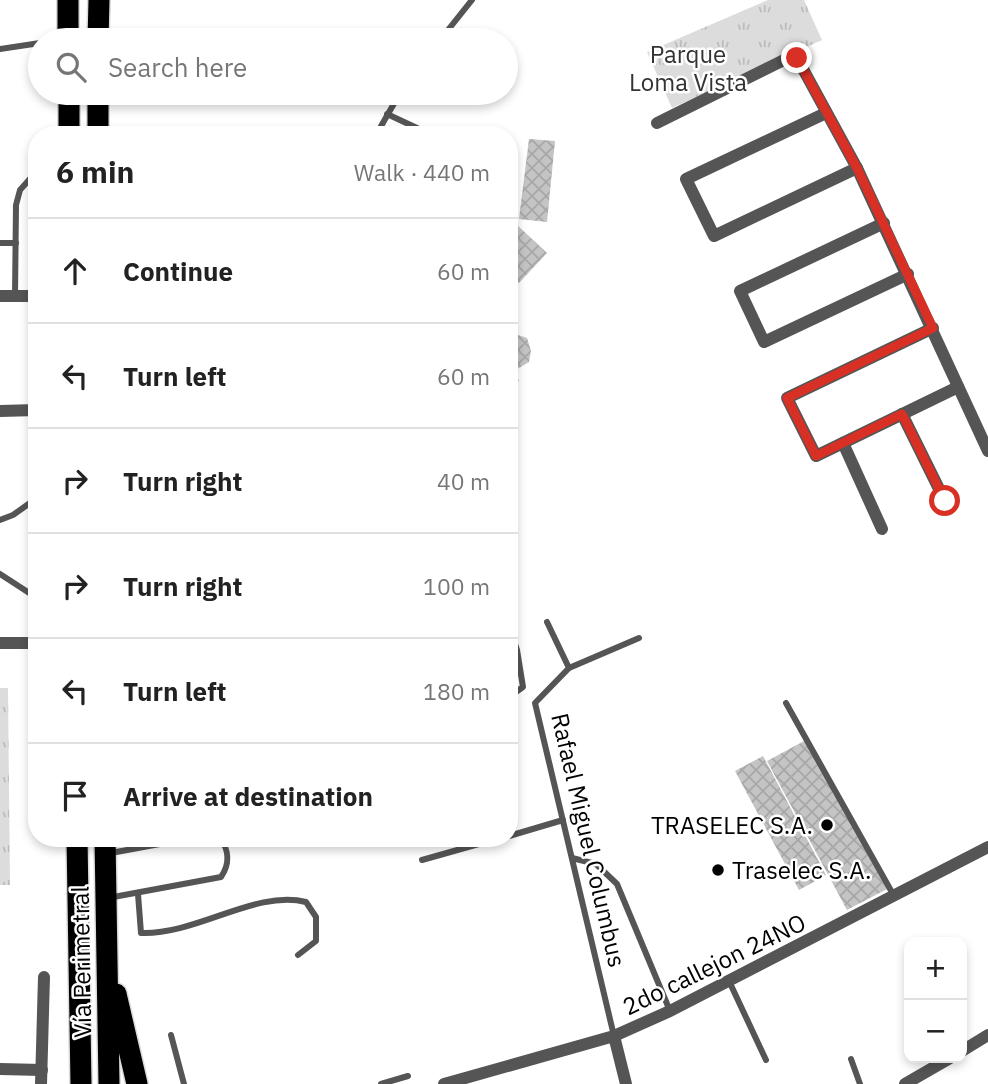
<!DOCTYPE html>
<meta charset="utf-8">
<style>
:root{--surface:#fff;--page:#f6f6f6;--text:#222;--muted:#767676;--line:#e0e0e0}
body{margin:0;font-family:"IBM Plex Sans",sans-serif;background:var(--page);color:var(--text)}
.controls{position:absolute;right:21px;bottom:21px;display:grid;overflow:hidden;border-radius:14px;box-shadow:0 4px 10px #0003}
.controls button{width:63px;height:63px;display:grid;place-items:center;padding:0;border:0;border-bottom:2px solid var(--line);background:var(--surface);color:var(--text);font:35px sans-serif}
.stop{position:absolute;width:21px;height:21px;margin:-16px;border:5px solid #d93025;border-radius:50%;background:#fff}
.stop.end{background:#d93025;border-color:#fff;box-shadow:0 2px 7px #0008}
.list{margin:0;padding:0;list-style:none}
h2{display:flex;justify-content:space-between;align-items:center;height:91px;margin:0;padding:0 28px;font-size:30px}
h2 small{font-size:23px;font-weight:400;color:var(--muted)}
.list li{display:grid;grid-template-columns:46px 1fr auto;gap:21px;align-items:center;box-sizing:border-box;height:105px;padding:0 28px;border-top:2px solid var(--line)}
.list b{display:block;font-size:26px;white-space:nowrap}
.list em{font-size:23px;font-style:normal;color:var(--muted)}
.icon{flex:none;width:38px;height:38px;fill:none;stroke:currentColor;stroke-width:2;stroke-linecap:round;stroke-linejoin:round}
.map{position:relative;flex:none;width:988px;height:1084px;overflow:hidden}
.search{position:absolute;background:var(--surface);box-shadow:0 4px 10px #0003;left:28px;top:28px;width:490px;height:77px;display:flex;align-items:center;gap:18px;box-sizing:border-box;padding:0 24px;border-radius:38px;color:var(--muted);font-size:26px}
.panel{position:absolute;background:var(--surface);box-shadow:0 4px 10px #0003;left:28px;top:126px;width:490px;height:721px;border-radius:28px}
.map>svg:first-child{display:block}
.park{fill:url(#park-tufts)}
.building{fill:url(#building-cross-hatch)}
.lines{fill:none;stroke-linecap:round;stroke-linejoin:round}
.highway-casing{stroke:#dbdbdb;stroke-width:24}
.lane{stroke:#555;stroke-width:6}
.street{stroke:#555;stroke-width:12}
.highway{stroke:#000;stroke-width:21}
.route{stroke:#d93025;stroke-width:9}
.poi-dot{fill:#000;stroke:#fff;stroke-width:2.5}
.labels{text-anchor:middle;dominant-baseline:central;stroke-width:5;stroke-linejoin:round;paint-order:stroke}
.park-label{font-size:24px;fill:#333;stroke:#fff}
.poi-label{font-size:24px;fill:#000;stroke:#fff;text-anchor:end}
.street-label{font-size:24px;fill:#000;stroke:#fff}
</style>
<div class="map">
<svg width="988" height="1084" viewBox="0 0 988 1084">
<defs>
<pattern id="park-tufts" width="24" height="20" patternUnits="userSpaceOnUse" patternTransform="scale(1.75)"><rect width="24" height="20" fill="#dcdcdc"/><path d="M3 7l-1-3M5 7V3M7 7l1-3M15 17l-1-3M17 17v-4M19 17l1-3" fill="none" stroke="#bbb"/></pattern>
<pattern id="building-cross-hatch" width="8" height="8" patternUnits="userSpaceOnUse" patternTransform="scale(1.75)"><rect width="8" height="8" fill="#c4c4c4"/><path d="M0 0l8 8M0 8l8-8" fill="none" stroke="#a7a7a7"/></pattern>
</defs>
<rect width="100%" height="100%" fill="#fff"/>
<!-- park -->
<g class="park">
<polygon points="768,0 804,0 822,40 672,108 647,52"/>
<polygon points="0,688 8,688 10,885 0,885"/>
</g>
<!-- building -->
<g class="building">
<polygon points="529,139 555,141 547,222 519,219"/>
<polygon points="517,225 547,253 519,283 509,274 509,234"/>
<polygon points="509,332 527,338 531,351 529,362 514,371 519,381 509,388"/>
<polygon points="806,740 887,889 847,910 767,761"/>
<polygon points="763,756 826,875 799,890 735,771"/>
</g>
<g class="lines">
<!-- highway casing -->
<g class="highway-casing">
<g id="highway">
<polyline points="68,0 68,40"/>
<polyline points="98,40 99,0"/>
<polyline points="69,93 69,135"/>
<polyline points="98,135 98,93"/>
<polyline points="77,838 81,1084"/>
<polyline points="105,838 109,1084"/>
<polyline points="116,994 137,1084"/>
</g>
</g>
<!-- lane -->
<g class="lane">
<polyline points="440,40 472,0"/>
<polyline points="0,49 40,43"/>
<polyline points="387,114 432,135"/>
<polyline points="376,135 400,93"/>
<polyline points="0,243 16,243"/>
<polyline points="15,296 16,205 20,190 37,171"/>
<polyline points="509,304 511,310"/>
<polyline points="0,520 13,515 37,498"/>
<polyline points="0,574 37,598"/>
<polyline points="547,622 569,668 535,703 614,1036"/>
<polyline points="509,626 517,650 523,687 509,697"/>
<polyline points="569,668 639,638"/>
<polyline points="786,703 894,896"/>
<polyline points="509,836 563,820"/>
<polyline points="111,853 192,838"/>
<polyline points="572,858 596,864 617,884 670,1011"/>
<polyline points="422,860 500,838"/>
<path d="M 138,894 L 141,933 C 197,935 256,889 306,902 L 316,917 L 316,941 L 298,955"/>
<path d="M 108,898 L 221,877 C 230,864 229,850 220,838"/>
<polyline points="729,981 766,1060"/>
<polyline points="171,1035 184,1084"/>
<polyline points="851,1059 860,1084"/>
<polyline points="381,1084 408,1076"/>
</g>
<!-- street -->
<g class="street">
<polyline points="826,113 686,179 714,236 857,168"/>
<polyline points="657,123 792,56 797,58 857,168 988,451"/>
<polyline points="884,223 740,291 764,342 908,274"/>
<polyline points="0,296 37,296"/>
<polyline points="933,328 787,398 816,456 958,387"/>
<polyline points="0,411 37,410"/>
<polyline points="902,414 945,501"/>
<polyline points="843,443 882,529"/>
<polyline points="0,643 37,643"/>
<polyline points="614,1036 626,1084"/>
<polyline points="962,1051 988,1035"/>
<polyline points="0,1069 42,1070"/>
<polyline points="41,1084 44,977"/>
<polyline points="444,1084 614,1036 670,1011 988,847"/>
<polyline points="905,1084 950,1058"/>
</g>
<!-- highway -->
<use href="#highway" class="highway"/>
</g>
<g class="lines">
<!-- route -->
<polyline class="route" points="797,58 857,168 933,328 787,398 816,456 902,414 945,501"/>
</g>
<!-- markers -->
<g class="poi-dot">
<circle cx="827" cy="825" r="7"/>
<circle cx="718" cy="870" r="7"/>
</g>
<g class="labels">
<!-- park labels -->
<g class="park-label">
<text x="688" y="54">Parque<tspan x="688" dy="28">Loma Vista</tspan></text>
</g>
<!-- poi labels -->
<g class="poi-label">
<text x="813" y="825">TRASELEC S.A.</text>
<text x="732" y="870" text-anchor="start">Traselec S.A.</text>
</g>
<!-- street labels -->
<g class="street-label">
<text transform="translate(589 840) rotate(77)">Rafael Miguel Columbus</text>
<text transform="translate(81 962) rotate(-91)">Vía Perimetral</text>
<text transform="translate(714 964) rotate(-26)">2do callejon 24NO</text>
</g>
</g>
</svg>
<div class="controls">
<button>+</button>
<button>−</button>
</div>
<div class="stop" style="left:945px;top:501px"></div>
<div class="stop end" style="left:797px;top:58px"></div>
<div class="search"><svg class="icon" aria-label="search" viewBox="0 0 24 24"><circle cx="10" cy="10" r="6"/><path d="M15 15l6 6"/></svg>Search here</div>
<section class="panel">
<h2>6 min<small>Walk · 440 m</small></h2>
<ul class="list">
<li><svg class="icon" aria-label="ahead" viewBox="0 0 24 24"><path d="M12 20V5M6 11l6-6 6 6"/></svg><div><b>Continue</b></div><em>60 m</em></li>
<li><svg class="icon" aria-label="left" viewBox="0 0 24 24"><path d="M17 20v-9H6M10 6l-5 5 5 5"/></svg><div><b>Turn left</b></div><em>60 m</em></li>
<li><svg class="icon" aria-label="right" viewBox="0 0 24 24"><path d="M7 20v-9h11M14 6l5 5-5 5"/></svg><div><b>Turn right</b></div><em>40 m</em></li>
<li><svg class="icon" aria-label="right" viewBox="0 0 24 24"><path d="M7 20v-9h11M14 6l5 5-5 5"/></svg><div><b>Turn right</b></div><em>100 m</em></li>
<li><svg class="icon" aria-label="left" viewBox="0 0 24 24"><path d="M17 20v-9H6M10 6l-5 5 5 5"/></svg><div><b>Turn left</b></div><em>180 m</em></li>
<li><svg class="icon" aria-label="arrive" viewBox="0 0 24 24"><path d="M6 21V4h12l-3 4 3 4H6"/></svg><div><b>Arrive at destination</b></div></li>
</ul>
</section>
</div>
